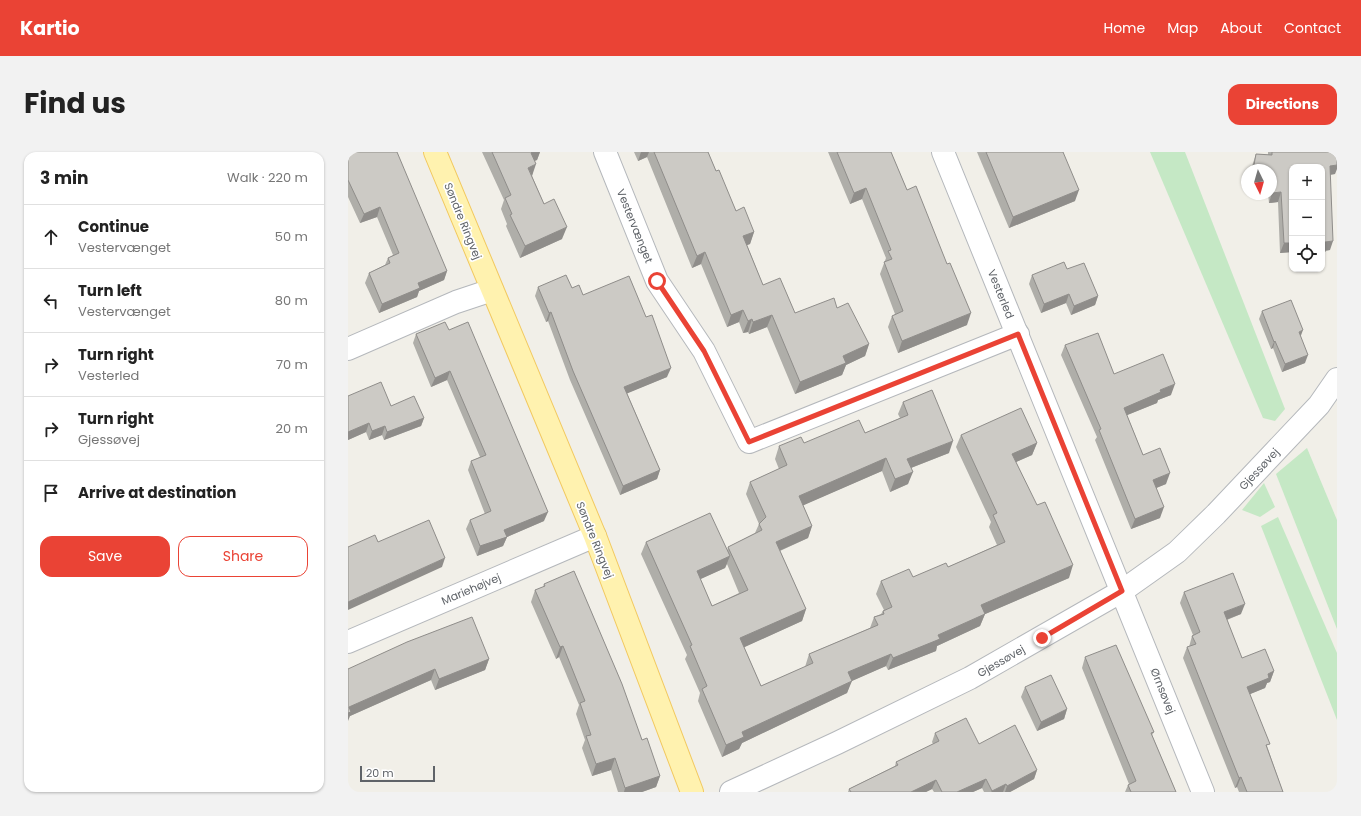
<!DOCTYPE html>
<meta charset="utf-8">
<style>
:root{--surface:#fff;--page:#f2f2f2;--text:#222;--muted:#767676;--line:#e0e0e0;--accent:#ea4335}
body{margin:0;font-family:Poppins,sans-serif;background:var(--page);color:var(--text)}
.controls{position:absolute;right:12px;top:12px;display:grid;overflow:hidden;border-radius:8px;box-shadow:0 1px 3px #0004}
.controls button{width:36px;height:36px;display:grid;place-items:center;padding:0;border:0;border-bottom:1px solid var(--line);background:var(--surface);color:var(--text);font:20px sans-serif}
.compass{position:absolute;left:893px;top:12px;width:36px;height:36px;border-radius:50%;background:var(--surface);box-shadow:0 1px 3px #0004;rotate:175deg}
.scale{position:absolute;left:12px;bottom:10px;width:75px;box-sizing:border-box;padding-left:4px;border:2px solid #5f6368;border-top:0;font-size:11px;line-height:14px;white-space:nowrap;color:#5f6368;-webkit-text-stroke:3px #fff;paint-order:stroke}
.stop{position:absolute;width:12px;height:12px;margin:-9px;border:3px solid #ea4335;border-radius:50%;background:#fff}
.stop.end{background:#ea4335;border-color:#fff;box-shadow:0 1px 4px #0008}
.list{margin:0;padding:0;list-style:none}
h2{display:flex;justify-content:space-between;align-items:center;height:52px;margin:0;padding:0 16px;font-size:17px}
h2 small{font-size:13px;font-weight:400;color:var(--muted)}
.list li{display:grid;grid-template-columns:26px 1fr auto;gap:12px;align-items:center;box-sizing:border-box;height:64px;padding:0 16px;border-top:1px solid var(--line)}
.list b{display:block;font-size:15px;white-space:nowrap}
.list p{margin:0;font-size:13px;white-space:nowrap;color:var(--muted)}
.list em{font-size:13px;font-style:normal;color:var(--muted)}
.actions{display:flex;gap:8px;padding:12px 16px}
.actions a{flex:1;padding:9px 0;border:1px solid var(--accent);border-radius:12px;text-align:center;font-size:14px;color:var(--accent)}
.actions .main{background:var(--accent);color:#fff}
.icon{flex:none;width:22px;height:22px;fill:none;stroke:currentColor;stroke-width:2;stroke-linecap:round;stroke-linejoin:round}
.map{position:relative;flex:none;width:989px;height:640px;overflow:hidden;border-radius:12px}
header{display:flex;align-items:center;gap:24px;box-sizing:border-box;height:56px;padding:0 20px;background:var(--accent);color:#fff}
header strong{font-size:19px}
nav{display:flex;gap:22px;margin-inline-start:auto;font-size:14px}
.intro{display:flex;align-items:center;justify-content:space-between;box-sizing:border-box;height:96px;padding:0 24px}
h1{margin:0;font-size:28px}
.button{padding:10px 18px;border-radius:12px;background:var(--accent);color:#fff;font-size:14px;font-weight:700}
main{display:flex;gap:24px;padding:0 24px}
aside{flex:1;background:var(--surface);border-radius:12px;box-shadow:0 1px 3px #0004}
.map>svg:first-child{display:block}
.green{fill:#c5e8c5}
.lines{fill:none;stroke-linecap:round;stroke-linejoin:round}
.minor-casing{stroke:#b5b8bc;stroke-width:24}
.tertiary-casing{stroke:#b5b8bc;stroke-width:24}
.primary-casing{stroke:#f2c960;stroke-width:24}
.minor{stroke:#fff;stroke-width:22}
.tertiary{stroke:#fff;stroke-width:22}
.primary{stroke:#fff2af;stroke-width:22}
.wall{fill:#afaea9;fill-rule:evenodd}
.shaded-wall{fill:#8f8d8a}
.building{fill:#cccac5;stroke:#8f8d8a}
.route{stroke:#ea4335;stroke-width:5}
.labels{text-anchor:middle;dominant-baseline:central;stroke-width:3.5;stroke-linejoin:round;paint-order:stroke}
.street-label{font-size:11px;fill:#5f6368;stroke:#fff}
</style>
<header>
<strong>Kartio</strong>
<nav><a>Home</a><a>Map</a><a>About</a><a>Contact</a></nav>
</header>
<div class="intro"><h1>Find us</h1><a class="button">Directions</a></div>
<main>
<aside>
<h2>3 min<small>Walk · 220 m</small></h2>
<ul class="list">
<li><svg class="icon" aria-label="ahead" viewBox="0 0 24 24"><path d="M12 20V5M6 11l6-6 6 6"/></svg><div><b>Continue</b><p>Vestervænget</p></div><em>50 m</em></li>
<li><svg class="icon" aria-label="left" viewBox="0 0 24 24"><path d="M17 20v-9H6M10 6l-5 5 5 5"/></svg><div><b>Turn left</b><p>Vestervænget</p></div><em>80 m</em></li>
<li><svg class="icon" aria-label="right" viewBox="0 0 24 24"><path d="M7 20v-9h11M14 6l5 5-5 5"/></svg><div><b>Turn right</b><p>Vesterled</p></div><em>70 m</em></li>
<li><svg class="icon" aria-label="right" viewBox="0 0 24 24"><path d="M7 20v-9h11M14 6l5 5-5 5"/></svg><div><b>Turn right</b><p>Gjessøvej</p></div><em>20 m</em></li>
<li><svg class="icon" aria-label="arrive" viewBox="0 0 24 24"><path d="M6 21V4h12l-3 4 3 4H6"/></svg><div><b>Arrive at destination</b></div></li>
</ul>
<div class="actions"><a class="main">Save</a><a>Share</a></div>
</aside>
<div class="map">
<svg width="989" height="640" viewBox="0 0 989 640">
<rect width="100%" height="100%" fill="#f1efe8"/>
<!-- green -->
<g class="green">
<polygon points="802,0 837,0 937,257 927,269 915,266"/>
<polygon points="959,296 989,368 989,477 928,322"/>
<polygon points="916,331 927,355 912,365 894,358"/>
<polygon points="930,365 989,501 989,568 913,374"/>
</g>
<g class="lines">
<!-- minor casing -->
<g class="minor-casing">
<g id="minor">
<polyline points="257,0 309,129 356,199 401,290 670,182"/>
<polyline points="595,0 855,640"/>
<polyline points="0,197 108,150 144,138"/>
<polyline points="0,490 247,384"/>
</g>
</g>
<!-- tertiary casing -->
<g class="tertiary-casing">
<polyline id="tertiary" points="383,640 489,591 622,526 774,439 829,400 868,362 971,253 989,227"/>
</g>
<!-- primary casing -->
<g class="primary-casing">
<polyline id="primary" points="87,0 247,384 344,640"/>
</g>
<!-- minor -->
<use href="#minor" class="minor"/>
<!-- tertiary -->
<use href="#tertiary" class="tertiary"/>
<!-- primary -->
<use href="#primary" class="primary"/>
</g>
<!-- wall -->
<g class="wall">
<polygon points="0,0 99,119 96,128 71,139 69,145 31,161 17,131 21,121 37,113 40,106 45,103 29,65 12,71 0,45"/>
<polygon points="134,0 192,0 189,8 186,9 184,24 196,52 214,87 172,106 158,74 159,72 153,57 156,48"/>
<polygon points="286,0 360,0 368,19 388,59 406,80 402,92 399,93 415,133 447,161 489,156 521,192 517,204 498,213 494,223 447,242 419,175 401,182 400,180 395,181 391,170 379,175 353,112 344,116 299,5 290,9"/>
<polygon points="480,0 543,0 559,38 619,173 550,201 540,175 544,164 547,162 532,122 538,106 514,47 502,52"/>
<polygon points="629,0 715,0 727,49 661,76"/>
<polygon points="920,0 989,0 987,22 982,23 982,98 977,99 974,109 974,15 944,15 944,100 932,101 930,50 921,51 920,42 923,42 923,18 903,18 905,11 908,2 920,3"/>
<polygon points="719,117 750,144 747,153 723,163 718,151 693,161 681,132 684,123"/>
<polygon points="190,135 224,136 235,143 319,225 279,241 312,318 309,327 272,343 222,228 200,169 198,170 187,144"/>
<polygon points="914,159 952,185 957,211 934,220 925,196 923,197 911,167"/>
<polygon points="101,178 196,369 159,385 155,394 129,404 118,377 122,368 137,362 120,318 123,309 132,305 99,228 83,235 65,191 68,182"/>
<polygon points="717,193 766,222 823,243 810,248 809,251 779,263 795,303 818,332 808,336 812,366 783,377 747,288 749,285 713,203"/>
<polygon points="0,244 43,254 76,266 73,274 36,288 34,283 21,288 18,280 0,288"/>
<path d="M 555,250 L 601,301 L 563,316 L 560,332 L 542,340 L 534,319 L 455,353 L 464,374 L 460,386 L 432,399 L 458,457 L 454,469 L 396,495 L 413,534 L 457,515 L 461,502 L 522,476 L 526,465 L 533,462 L 535,459 L 536,458 L 528,442 L 533,429 L 565,425 L 600,415 L 649,393 L 641,375 L 643,370 L 608,295 L 613,283 L 689,291 L 684,303 L 668,310 L 721,426 L 637,462 L 632,474 L 589,494 L 588,499 L 540,518 L 538,514 L 503,529 L 499,541 L 394,591 L 391,597 L 374,605 L 350,549 L 352,541 L 337,507 L 339,503 L 293,402 L 298,390 L 379,399 L 380,395 L 407,381 L 411,372 L 398,342 L 402,330 L 431,317 L 427,307 L 431,294 L 456,291 L 517,281 L 552,266 L 550,262 ZM 379,412 L 391,441 L 364,454 L 352,427 L 377,416 Z"/>
<polygon points="196,432 294,588 312,624 308,635 294,640 270,640 263,618 244,624 234,596 237,588 228,562 231,553 211,505 208,507 183,450 187,438 195,435"/>
<polygon points="836,440 893,462 879,468 894,506 926,519 922,530 919,531 917,536 902,542 920,597 935,640 891,640 889,635 887,636 835,506 839,495 841,495 844,484 845,483 832,451"/>
<polygon points="737,505 806,580 804,583 828,640 777,640 780,633 781,632 734,516"/>
<polygon points="141,507 137,518 87,538 83,528 2,564 0,517"/>
<polygon points="677,535 719,557 716,567 689,579 673,545"/>
<polygon points="587,581 631,592 689,618 686,627 662,640 636,640 634,636 625,640 586,640 584,637 578,640 500,640 501,637 547,614 548,610 585,592 584,590"/>
</g>
<!-- shaded-wall -->
<g class="shaded-wall">
<polygon points="184,0 192,0 189,8 178,12 183,1"/>
<polygon points="293,0 301,0 299,5 290,9"/>
<polygon points="188,12 184,24 180,16"/>
<polygon points="989,13 989,17 987,22 979,23 982,14"/>
<polygon points="518,36 514,47 502,52 506,41"/>
<polygon points="731,38 727,49 661,76 665,65"/>
<polygon points="933,40 930,50 921,51 924,41"/>
<polygon points="32,55 29,65 12,71 16,62"/>
<polygon points="219,75 214,87 172,106 177,94"/>
<polygon points="406,80 402,92 391,96 395,84"/>
<polygon points="985,89 982,98 974,99 977,90"/>
<polygon points="936,91 944,91 944,100 932,101"/>
<polygon points="357,100 353,112 344,116 349,104"/>
<polygon points="974,100 977,100 974,109"/>
<polygon points="99,119 96,128 71,139 69,145 31,161 34,152 70,131"/>
<polygon points="721,142 718,151 693,161 696,152"/>
<polygon points="750,144 747,153 723,163 726,154"/>
<polygon points="395,158 391,170 379,175 383,163"/>
<polygon points="203,160 200,169 198,170 201,161"/>
<polygon points="623,161 619,173 550,201 554,189"/>
<polygon points="424,163 419,175 401,182 405,170"/>
<polygon points="404,167 400,180 395,181 400,169"/>
<polygon points="955,178 952,186 951,180"/>
<polygon points="927,189 925,196 923,197 926,190"/>
<polygon points="521,192 517,204 498,213 494,223 447,242 452,230 495,204"/>
<polygon points="960,203 957,211 934,220 937,212"/>
<polygon points="323,216 319,225 273,244 276,235"/>
<polygon points="102,219 99,228 83,235 87,226"/>
<polygon points="827,232 823,243 810,248 809,251 772,266 776,256 812,238"/>
<polygon points="76,266 73,274 36,288 39,280"/>
<polygon points="21,271 18,280 0,288 0,280"/>
<polygon points="37,274 34,283 21,288 24,279"/>
<polygon points="605,289 601,301 555,319 559,307"/>
<polygon points="689,291 684,303 659,314 664,302"/>
<polygon points="538,306 534,319 447,357 451,344"/>
<polygon points="312,318 309,327 272,343 275,334"/>
<polygon points="565,320 560,332 542,340 547,327"/>
<polygon points="822,321 818,332 801,339 805,328"/>
<polygon points="816,355 812,366 783,377 787,367"/>
<polygon points="200,360 196,369 159,385 155,394 129,404 132,394 156,378"/>
<polygon points="464,374 460,386 424,402 428,390"/>
<polygon points="382,404 377,416 344,431 349,419"/>
<polygon points="97,406 94,415 0,458 0,450"/>
<polygon points="725,413 721,426 628,466 633,453"/>
<polygon points="897,452 893,462 872,470 876,460"/>
<polygon points="458,457 454,469 388,499 392,486"/>
<polygon points="637,462 632,474 589,494 588,499 540,518 545,506 590,483"/>
<polygon points="215,494 211,505 208,507 212,495"/>
<polygon points="543,502 538,514 495,533 500,520"/>
<polygon points="141,507 137,518 87,538 91,527"/>
<polygon points="87,517 83,528 2,564 0,569 0,558 1,555"/>
<polygon points="926,519 922,530 919,531 917,536 895,545 899,535 920,522"/>
<polygon points="504,529 499,541 394,591 391,597 374,605 378,593 394,580"/>
<polygon points="719,557 716,567 689,579 693,570"/>
<polygon points="267,606 263,618 244,624 248,612"/>
<polygon points="689,618 686,627 662,640 657,640 659,634"/>
<polygon points="312,624 308,635 294,640 276,640 277,636"/>
<polygon points="893,625 889,635 887,636 891,626"/>
<polygon points="638,627 634,636 625,640 609,640"/>
<polygon points="588,628 584,637 578,640 563,640"/>
<polygon points="658,632 655,640 643,640 644,639"/>
</g>
<!-- building -->
<g class="building">
<polygon points="0,0 49,0 99,119 70,131 72,136 34,152 21,121 42,111 40,106 51,101 32,55 16,62 0,28"/>
<polygon points="144,0 184,0 183,1 188,12 180,16 196,52 206,47 219,75 177,94 162,63 164,62 157,46 163,43"/>
<polygon points="306,0 360,0 368,19 371,18 388,59 396,55 406,80 395,84 415,133 432,126 447,161 486,146 489,156 500,151 521,192 495,204 498,211 452,230 424,163 405,170 404,167 400,169 395,158 383,163 357,100 349,104"/>
<polygon points="489,0 543,0 559,38 568,34 599,112 602,111 623,161 554,189 544,164 555,159 536,110 544,107 540,99 543,98 518,36 506,41"/>
<polygon points="638,0 715,0 731,38 665,65"/>
<polygon points="924,0 989,0 989,13 982,14 985,89 977,90 977,100 974,100 974,15 944,15 944,91 936,91 933,40 924,41 923,31 923,18 905,18 908,2 924,3"/>
<polygon points="716,110 719,117 736,111 750,144 726,154 721,142 696,152 684,123"/>
<polygon points="218,123 224,136 231,133 235,143 281,124 298,165 304,163 323,216 276,235 312,318 275,334 225,219 203,160 201,161 190,135"/>
<polygon points="943,148 955,178 951,180 960,203 937,212 927,189 926,190 914,159"/>
<polygon points="97,170 101,178 120,170 200,360 156,378 159,385 132,394 122,368 143,359 123,309 138,303 102,219 87,226 68,182"/>
<polygon points="750,181 766,222 815,202 827,232 812,238 813,240 776,256 795,303 812,296 822,321 805,328 816,355 787,367 751,278 753,277 717,193"/>
<polygon points="33,230 43,254 66,244 76,266 39,280 37,274 24,279 21,271 0,280 0,244"/>
<polygon points="584,238 605,289 559,307 565,320 547,327 538,306 451,344 464,374 428,390 458,457 392,486 413,534 465,511 461,502 530,473 526,465 536,462 535,459 544,455 533,429 561,417 565,425 598,411 600,415 657,390 645,363 649,361 613,283 673,256 689,291 664,302 689,353 697,350 725,413 633,453 637,462 590,483 592,487 545,506 543,502 500,520 504,529 394,580 396,585 378,593 354,537 359,534 342,494 344,493 298,390 362,361 382,404 349,419 364,454 400,438 380,395 414,378 411,372 418,365 402,330 439,313 431,294 453,285 456,291 511,268 517,281 560,263 555,250"/>
<polygon points="81,368 97,406 0,450 0,395 27,383 30,390"/>
<polygon points="226,419 274,532 294,588 299,586 312,624 277,636 267,606 248,612 238,584 243,583 232,551 237,549 215,494 212,495 187,438 197,434 196,432"/>
<polygon points="885,421 897,452 876,460 894,506 917,497 926,519 920,522 921,526 899,535 922,592 918,593 935,640 899,640 893,625 891,626 839,495 848,492 844,484 852,480 836,440"/>
<polygon points="124,465 141,507 91,527 87,517 1,555 3,560 0,561 0,517 59,490"/>
<polygon points="768,493 806,580 803,581 828,640 783,640 780,633 788,629 737,505"/>
<polygon points="703,523 719,557 693,570 677,535"/>
<polygon points="618,566 631,592 667,573 689,618 659,634 658,632 644,639 638,627 609,640 594,640 588,628 563,640 503,640 501,637 550,613 548,610 591,589 587,581"/>
</g>
<g class="lines">
<!-- route -->
<polyline class="route" points="309,129 356,199 401,290 670,182 774,439 694,486"/>
</g>
<g class="labels">
<!-- street labels -->
<g class="street-label">
<text transform="translate(115 69) rotate(68)">Søndre Ringvej</text>
<text transform="translate(287 74) rotate(68)">Vestervænget</text>
<text transform="translate(653 142) rotate(68)">Vesterled</text>
<text transform="translate(911 317) rotate(-47)">Gjessøvej</text>
<text transform="translate(247 388) rotate(68)">Søndre Ringvej</text>
<text transform="translate(123 437) rotate(-23)">Mariehøjvej</text>
<text transform="translate(653 509) rotate(-30)">Gjessøvej</text>
<text transform="translate(815 539) rotate(68)">Ørnsøvej</text>
</g>
</g>
</svg>
<div class="controls">
<button>+</button>
<button>−</button>
<button><svg class="icon" aria-label="locate" viewBox="0 0 24 24"><circle cx="12" cy="12" r="6"/><path d="M12 2v4M12 18v4M2 12h4M18 12h4"/></svg></button>
</div>
<svg class="compass" viewBox="-18 -18 36 36"><path d="M0-13l5 13h-10z" fill="#e53935"/><path d="M0 13l5-13h-10z" fill="#767676"/></svg>
<div class="scale">20 m</div>
<div class="stop" style="left:309px;top:129px"></div>
<div class="stop end" style="left:694px;top:486px"></div>
</div>
</main>
